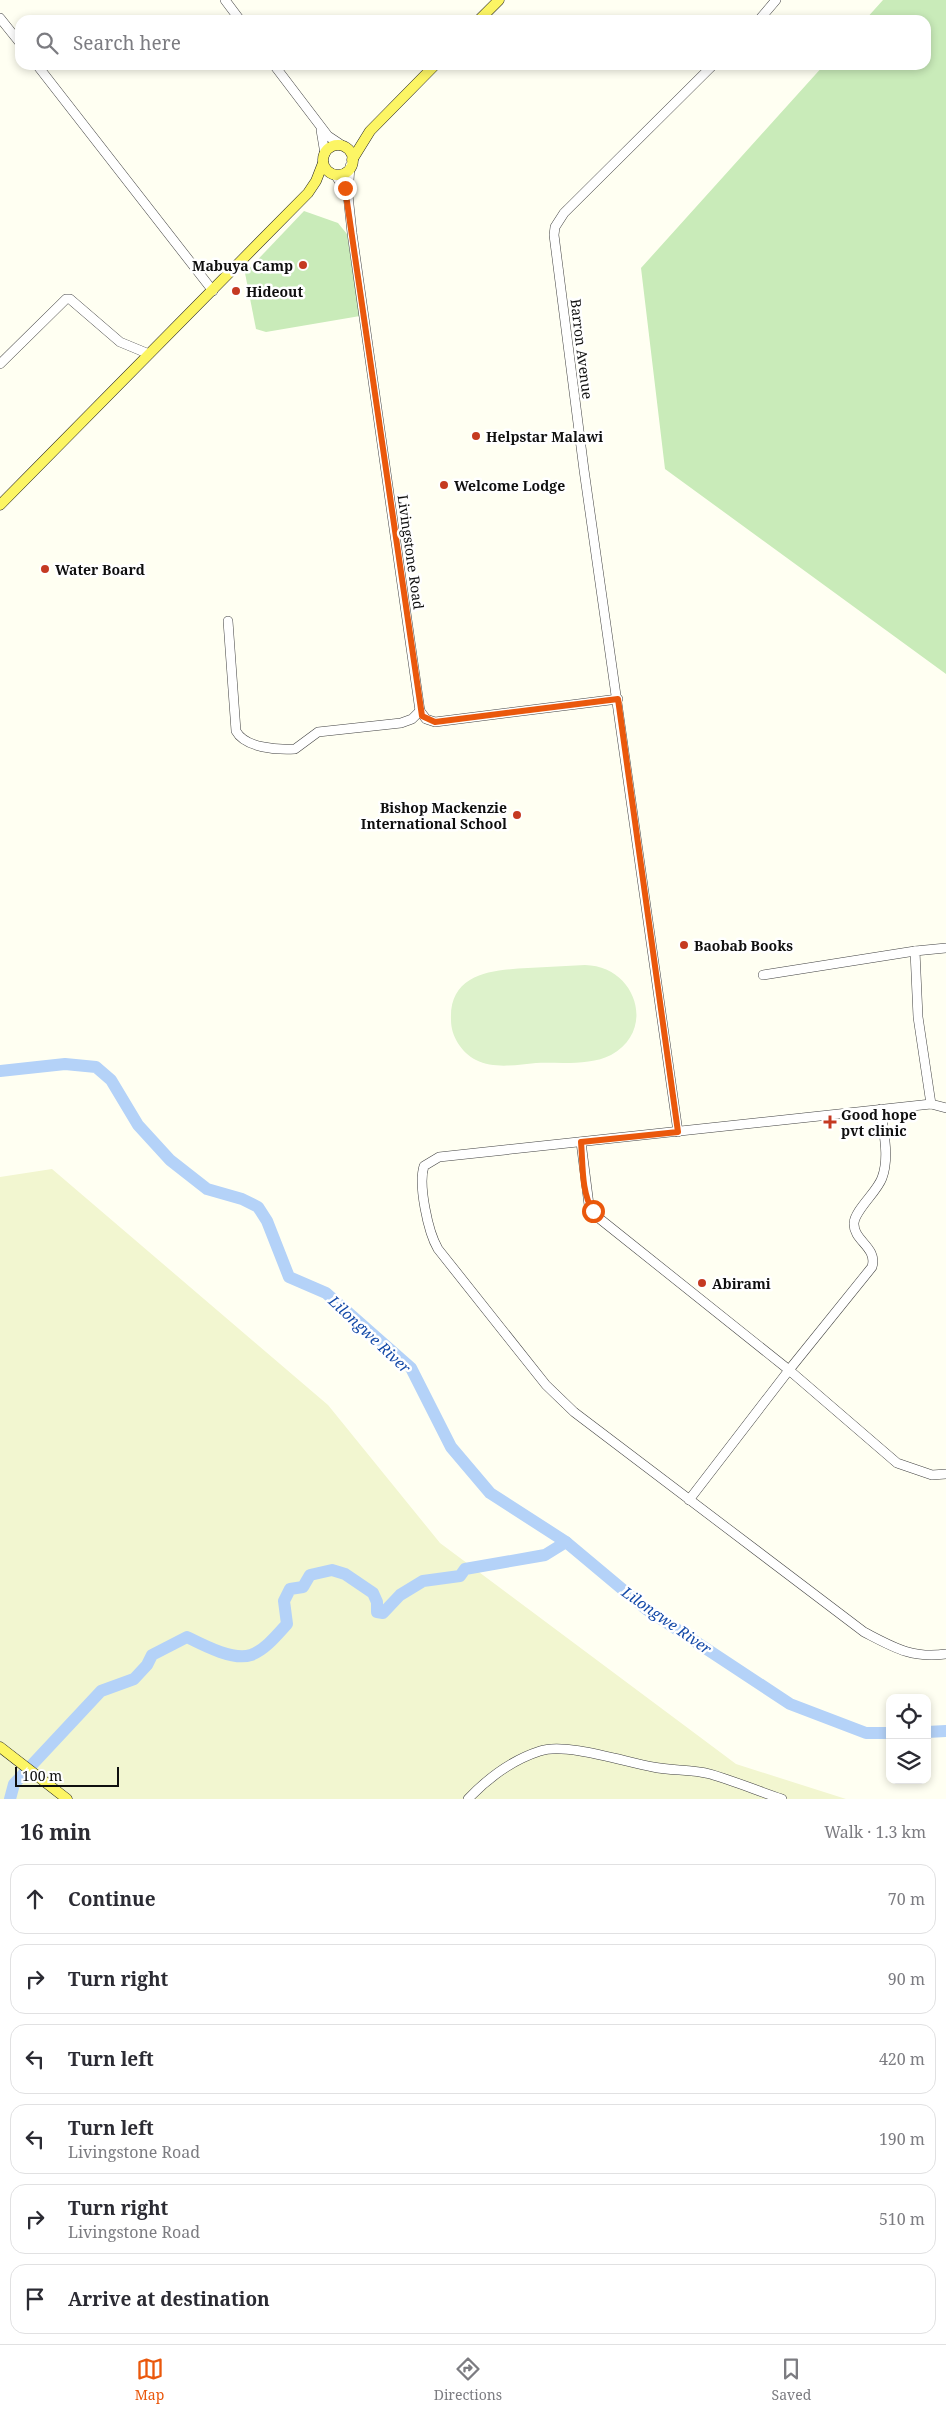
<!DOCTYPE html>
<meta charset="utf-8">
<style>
:root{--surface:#fff;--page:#f7f7f7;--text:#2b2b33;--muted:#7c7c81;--line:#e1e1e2;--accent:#ea580c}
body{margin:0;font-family:"Noto Serif",serif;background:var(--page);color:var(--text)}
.controls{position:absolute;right:15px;bottom:15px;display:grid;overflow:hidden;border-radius:10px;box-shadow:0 2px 8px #0003}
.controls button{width:45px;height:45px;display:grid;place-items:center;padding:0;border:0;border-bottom:1px solid var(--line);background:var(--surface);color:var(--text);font:25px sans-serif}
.scale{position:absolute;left:15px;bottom:12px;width:104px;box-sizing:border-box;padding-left:5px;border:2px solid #0f0f0f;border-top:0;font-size:14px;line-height:18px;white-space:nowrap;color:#0f0f0f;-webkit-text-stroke:4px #fff;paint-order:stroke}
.stop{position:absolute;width:15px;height:15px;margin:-11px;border:4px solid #ea580c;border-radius:50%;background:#fff}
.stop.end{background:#ea580c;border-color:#fff;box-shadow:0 1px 5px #0008}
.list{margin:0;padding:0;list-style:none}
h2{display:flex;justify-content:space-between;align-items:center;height:65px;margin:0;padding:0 20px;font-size:21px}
h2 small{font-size:16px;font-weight:400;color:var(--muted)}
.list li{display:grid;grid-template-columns:32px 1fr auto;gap:15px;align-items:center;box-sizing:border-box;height:70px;margin:0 10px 10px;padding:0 10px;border:1px solid var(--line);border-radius:15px}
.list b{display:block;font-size:19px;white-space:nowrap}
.list p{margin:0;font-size:16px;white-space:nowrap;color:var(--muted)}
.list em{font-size:16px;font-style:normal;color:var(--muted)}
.icon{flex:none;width:28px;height:28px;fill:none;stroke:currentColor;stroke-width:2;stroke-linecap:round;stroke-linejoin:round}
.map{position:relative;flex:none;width:946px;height:1799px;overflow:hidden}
.search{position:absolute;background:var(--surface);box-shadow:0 2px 8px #0003;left:15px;right:15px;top:15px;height:55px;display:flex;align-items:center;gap:12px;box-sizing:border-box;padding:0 18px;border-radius:15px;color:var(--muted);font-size:19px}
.sheet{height:545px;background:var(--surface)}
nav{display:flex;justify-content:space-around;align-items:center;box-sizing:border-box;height:70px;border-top:1px solid var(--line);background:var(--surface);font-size:14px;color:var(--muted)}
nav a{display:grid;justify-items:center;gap:2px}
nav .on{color:var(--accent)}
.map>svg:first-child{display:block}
.farmland{fill:#f2f6d0}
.green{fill:#c9ebb9}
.pitch{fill:#ddf2cb}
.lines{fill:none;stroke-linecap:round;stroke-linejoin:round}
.river{stroke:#b4d2f8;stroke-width:12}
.minor-casing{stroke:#424242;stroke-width:10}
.major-casing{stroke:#202020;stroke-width:11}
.minor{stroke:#fff;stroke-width:9}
.major{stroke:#fcf564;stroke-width:10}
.route{stroke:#ea580c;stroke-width:6}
.poi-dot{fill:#c53a22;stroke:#fff;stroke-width:2}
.labels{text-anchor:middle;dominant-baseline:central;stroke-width:5;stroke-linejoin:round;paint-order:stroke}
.poi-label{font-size:14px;font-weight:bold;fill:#0f0f0f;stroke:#fff;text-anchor:start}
.street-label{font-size:14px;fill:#0f0f0f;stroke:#fff}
.water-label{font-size:15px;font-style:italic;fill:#1349a7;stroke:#fff}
</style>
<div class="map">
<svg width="946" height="1799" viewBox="0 0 946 1799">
<rect width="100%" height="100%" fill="#fffff2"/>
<!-- farmland -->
<polygon class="farmland" points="52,1169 328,1405 440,1543 736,1764 846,1799 0,1799 0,1177"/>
<!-- green -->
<g class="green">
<polygon points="883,0 946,0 946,674 665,469 641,268 824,65 926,65 926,20 865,20"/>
<polygon points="304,211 338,223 347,234 360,316 266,332 256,329 245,273"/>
</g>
<!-- pitch -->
<path class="pitch" d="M 585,965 C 636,966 657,1030 611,1055 C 590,1066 559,1062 536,1063 C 516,1065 494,1069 476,1060 C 461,1052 451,1036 451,1020 C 449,972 494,970 528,968 C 547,967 566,966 585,965 Z"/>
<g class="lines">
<!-- river -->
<g class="river">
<polyline points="0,1071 65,1064 96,1067 111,1080 138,1125 170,1160 207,1189 242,1199 258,1207 267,1221 289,1277 326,1293 411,1368 451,1447 490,1493 566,1542 646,1609 790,1704 866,1733 890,1733"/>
<polyline points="927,1732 946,1731"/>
<path d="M 10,1799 L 14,1784 L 101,1691 L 134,1679 L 147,1665 L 152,1655 L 187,1637 C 203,1645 233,1661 251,1655 C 265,1650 277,1635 287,1624 L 284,1601 L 290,1589 L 303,1587 L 310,1575 L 332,1570 L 345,1574 L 373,1593 L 377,1602 L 377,1612 L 383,1613 L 400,1595 L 423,1581 L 460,1576 L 465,1569 L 545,1555 L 566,1542"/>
</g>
<!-- minor casing -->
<g class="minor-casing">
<g id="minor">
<polyline points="225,0 240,20"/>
<polyline points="0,18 20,43"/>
<polyline points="759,20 776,0"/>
<polyline points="37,65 213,291"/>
<polyline points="274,65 328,136 340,144"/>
<polyline points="321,130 325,154"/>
<polyline points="350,166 348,195 352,233 420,711 426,719 435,722 618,699"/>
<polyline points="336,176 347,193"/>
<polyline points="0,364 66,299 70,299 120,342 149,354"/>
<path d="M 228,621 L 236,731 C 245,748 277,750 295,749 L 318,732 L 401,723 L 412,719 L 420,711"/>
<polyline points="763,975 915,951"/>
<polyline points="931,1104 918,1017 915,951 946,948"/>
<path d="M 946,1108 L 931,1104 L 439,1157 L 424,1166 C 418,1185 428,1232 438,1249 L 546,1385 L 574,1412 L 864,1632 C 893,1647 912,1659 946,1654"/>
<polyline points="678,1132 584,470 554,235 555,227 564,213 713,65"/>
<polyline points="581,1142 589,1205 600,1219 789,1370 897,1463 932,1475 946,1474"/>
<path d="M 689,1500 L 789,1370 L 872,1267 C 878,1247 853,1241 854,1223 C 855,1210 877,1192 882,1178 C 890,1157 883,1131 881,1109"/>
<path d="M 468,1799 C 488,1778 512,1760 540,1751 C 565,1742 625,1762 653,1767 C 672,1771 691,1769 710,1774 C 734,1781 758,1791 782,1799"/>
</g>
</g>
<!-- major casing -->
<g class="major-casing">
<g id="major">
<polyline points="479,20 499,0"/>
<circle cx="338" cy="160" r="15"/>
<polyline points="352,160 370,131 435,65"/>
<polyline points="0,505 308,193 316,181 323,163"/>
<polyline points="0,1747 67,1799"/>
</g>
</g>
<!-- minor -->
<use href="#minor" class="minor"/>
<!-- major -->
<use href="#major" class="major"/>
</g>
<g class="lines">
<!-- route -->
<path class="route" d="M 345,188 L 422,716 L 435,722 L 618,699 L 678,1132 L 581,1142 C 583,1164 581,1192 593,1211"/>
</g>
<!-- markers -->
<g class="poi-dot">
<circle cx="303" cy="265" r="5"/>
<circle cx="236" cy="291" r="5"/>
<circle cx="476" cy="436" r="5"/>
<circle cx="444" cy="485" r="5"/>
<circle cx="45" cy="569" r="5"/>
<circle cx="517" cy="815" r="5"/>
<circle cx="684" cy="945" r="5"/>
<path d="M827.5 1114.5h5v5h5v5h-5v5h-5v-5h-5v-5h5z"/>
<circle cx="702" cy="1283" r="5"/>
</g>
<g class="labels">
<!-- poi labels -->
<g class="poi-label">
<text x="293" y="265" text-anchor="end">Mabuya Camp</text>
<text x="246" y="291">Hideout</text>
<text x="486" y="436">Helpstar Malawi</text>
<text x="454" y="485">Welcome Lodge</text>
<text x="55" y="569">Water Board</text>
<text x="507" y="807" text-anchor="end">Bishop Mackenzie<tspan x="507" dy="16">International School</tspan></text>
<text x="694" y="945">Baobab Books</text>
<text x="841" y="1114">Good hope<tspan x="841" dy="16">pvt clinic</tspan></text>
<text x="712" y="1283">Abirami</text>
</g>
<!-- street labels -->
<g class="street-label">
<text transform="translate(582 349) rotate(83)">Barron Avenue</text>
<text transform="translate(411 552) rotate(82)">Livingstone Road</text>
</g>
<!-- water labels -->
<g class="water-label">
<text transform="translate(370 1334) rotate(43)">Lilongwe River</text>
<text transform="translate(667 1620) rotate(35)">Lilongwe River</text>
</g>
</g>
</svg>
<div class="controls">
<button><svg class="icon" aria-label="locate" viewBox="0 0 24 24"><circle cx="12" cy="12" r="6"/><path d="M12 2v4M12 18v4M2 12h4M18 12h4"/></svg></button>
<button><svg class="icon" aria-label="layers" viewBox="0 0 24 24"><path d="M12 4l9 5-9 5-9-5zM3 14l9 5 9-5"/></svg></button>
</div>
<div class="scale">100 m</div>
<div class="stop" style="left:593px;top:1211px"></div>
<div class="stop end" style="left:345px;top:188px"></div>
<div class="search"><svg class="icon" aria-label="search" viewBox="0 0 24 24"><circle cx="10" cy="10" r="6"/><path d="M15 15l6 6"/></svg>Search here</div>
</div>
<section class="sheet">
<h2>16 min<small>Walk · 1.3 km</small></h2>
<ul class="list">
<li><svg class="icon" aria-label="ahead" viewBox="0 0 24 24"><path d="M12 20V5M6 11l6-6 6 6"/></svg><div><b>Continue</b></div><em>70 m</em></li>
<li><svg class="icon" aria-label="right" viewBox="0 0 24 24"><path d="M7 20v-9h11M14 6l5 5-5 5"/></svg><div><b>Turn right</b></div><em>90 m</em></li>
<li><svg class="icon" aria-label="left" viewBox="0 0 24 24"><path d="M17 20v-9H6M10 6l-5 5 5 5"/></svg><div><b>Turn left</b></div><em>420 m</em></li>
<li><svg class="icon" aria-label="left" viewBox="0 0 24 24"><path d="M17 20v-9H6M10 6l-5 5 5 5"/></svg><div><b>Turn left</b><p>Livingstone Road</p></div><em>190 m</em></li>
<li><svg class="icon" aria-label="right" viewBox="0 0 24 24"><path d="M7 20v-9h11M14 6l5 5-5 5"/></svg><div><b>Turn right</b><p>Livingstone Road</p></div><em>510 m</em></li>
<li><svg class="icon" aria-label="arrive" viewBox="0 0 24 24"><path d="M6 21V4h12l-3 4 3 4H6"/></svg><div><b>Arrive at destination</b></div></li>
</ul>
</section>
<nav>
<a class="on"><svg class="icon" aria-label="map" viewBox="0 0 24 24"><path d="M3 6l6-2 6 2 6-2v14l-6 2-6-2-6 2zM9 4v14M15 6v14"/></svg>Map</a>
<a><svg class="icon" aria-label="directions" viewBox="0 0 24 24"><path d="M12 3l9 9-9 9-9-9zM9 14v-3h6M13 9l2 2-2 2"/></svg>Directions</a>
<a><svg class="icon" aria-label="saved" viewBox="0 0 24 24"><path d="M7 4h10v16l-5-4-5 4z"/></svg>Saved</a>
</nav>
